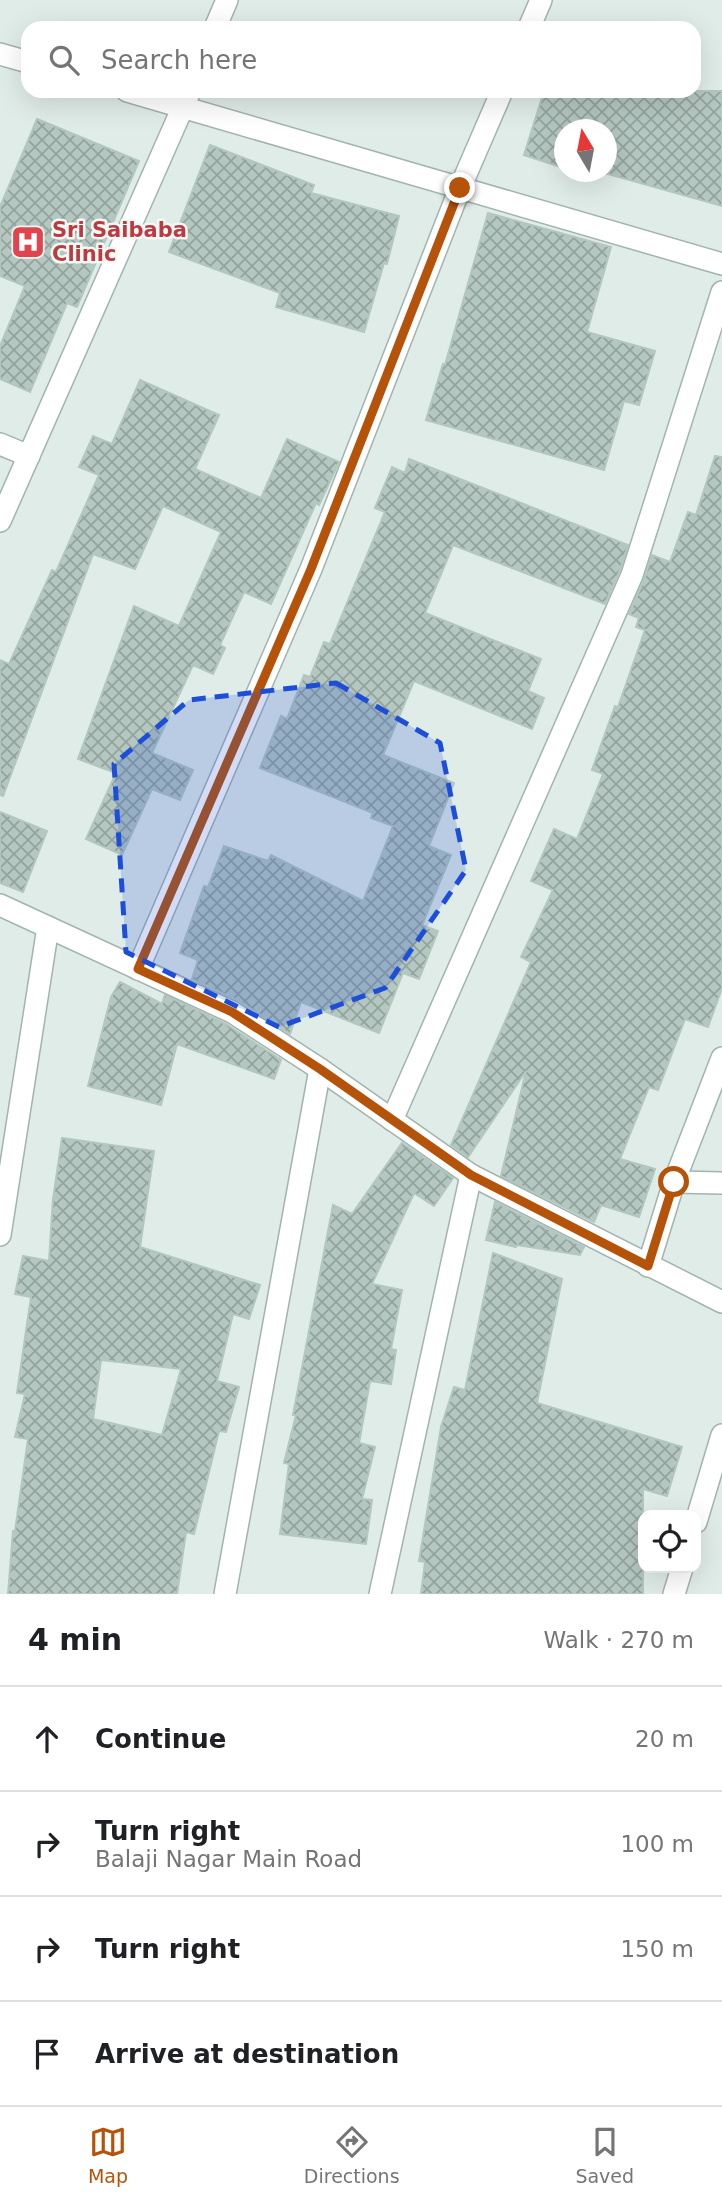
<!DOCTYPE html>
<meta charset="utf-8">
<style>
:root{--surface:#fff;--page:#f2f2f2;--text:#202124;--muted:#757577;--line:#e0e0e0;--accent:#b45309}
body{margin:0;font-family:"DejaVu Sans",sans-serif;background:var(--page);color:var(--text)}
.controls{position:absolute;right:21px;bottom:21px;display:grid;overflow:hidden;border-radius:14px;box-shadow:0 7px 28px #0002}
.controls button{width:63px;height:63px;display:grid;place-items:center;padding:0;border:0;border-bottom:2px solid var(--line);background:var(--surface);color:var(--text);font:35px sans-serif}
.compass{position:absolute;left:554px;top:119px;width:63px;height:63px;border-radius:50%;background:var(--surface);box-shadow:0 7px 28px #0002;rotate:350deg}
.stop{position:absolute;width:21px;height:21px;margin:-16px;border:5px solid #b45309;border-radius:50%;background:#fff}
.stop.end{background:#b45309;border-color:#fff;box-shadow:0 2px 7px #0008}
.list{margin:0;padding:0;list-style:none}
h2{display:flex;justify-content:space-between;align-items:center;height:91px;margin:0;padding:0 28px;font-size:30px}
h2 small{font-size:23px;font-weight:400;color:var(--muted)}
.list li{display:grid;grid-template-columns:46px 1fr auto;gap:21px;align-items:center;box-sizing:border-box;height:105px;padding:0 28px;border-top:2px solid var(--line)}
.list b{display:block;font-size:26px;white-space:nowrap}
.list p{margin:0;font-size:23px;white-space:nowrap;color:var(--muted)}
.list em{font-size:23px;font-style:normal;color:var(--muted)}
.icon{flex:none;width:38px;height:38px;fill:none;stroke:currentColor;stroke-width:2;stroke-linecap:round;stroke-linejoin:round}
.map{position:relative;flex:none;width:722px;height:1594px;overflow:hidden}
.search{position:absolute;background:var(--surface);box-shadow:0 7px 28px #0002;left:21px;right:21px;top:21px;height:77px;display:flex;align-items:center;gap:18px;box-sizing:border-box;padding:0 24px;border-radius:21px;color:var(--muted);font-size:26px}
.sheet{height:511px;background:var(--surface)}
nav{display:flex;justify-content:space-around;align-items:center;box-sizing:border-box;height:98px;border-top:2px solid var(--line);background:var(--surface);font-size:19px;color:var(--muted)}
nav a{display:grid;justify-items:center;gap:4px}
nav .on{color:var(--accent)}
.map>svg:first-child{display:block}
.building{fill:url(#building-cross-hatch);stroke:#b2c7bf;stroke-width:2;fill-rule:evenodd}
.lines{fill:none;stroke-linecap:round;stroke-linejoin:round}
.minor-casing{stroke:#a2b4b0;stroke-width:24}
.tertiary-casing{stroke:#a2b4b0;stroke-width:24}
.minor{stroke:#fff;stroke-width:21}
.tertiary{stroke:#fff;stroke-width:21}
.route{stroke:#b45309;stroke-width:9}
.marked{fill:#1d4ed8;fill-opacity:0.2;stroke:#1d4ed8;stroke-width:5;stroke-dasharray:14 9;stroke-linejoin:round}
.labels{text-anchor:middle;dominant-baseline:central;stroke-width:5;stroke-linejoin:round;paint-order:stroke}
.health-label{font-size:21px;font-weight:bold;fill:#be3a42;stroke:#f1f9f5;text-anchor:start}
</style>
<div class="map">
<svg width="722" height="1594" viewBox="0 0 722 1594">
<defs>
<pattern id="building-cross-hatch" width="8" height="8" patternUnits="userSpaceOnUse" patternTransform="scale(1.75)"><rect width="8" height="8" fill="#b5c7c1"/><path d="M0 0l8 8M0 8l8-8" fill="none" stroke="#93a39e"/></pattern>
</defs>
<rect width="100%" height="100%" fill="#e0ece8"/>
<!-- building -->
<g class="building">
<polygon points="544,91 722,91 722,206 601,172 606,172 606,130 564,130 564,168 524,155"/>
<polygon points="37,119 139,161 77,307 67,303 30,392 0,379 0,346 25,286 0,276 0,207"/>
<polygon points="210,145 314,185 311,193 399,216 387,264 384,263 364,332 276,307 280,293 169,252"/>
<polygon points="488,213 611,247 587,332 655,351 639,405 624,401 604,470 426,420 443,364 445,365"/>
<polygon points="140,380 219,415 195,469 261,498 287,439 339,462 319,505 316,503 271,604 244,592 220,645 225,648 213,674 193,665 152,753 193,770 180,800 152,789 122,855 86,839 116,773 78,759 134,606 179,626 221,532 163,506 135,569 93,554 3,796 0,795 0,660 9,664 52,570 56,572 99,475 79,467 93,436 112,444"/>
<polygon points="715,456 722,457 722,988 708,1027 685,1019 658,1090 649,1087 620,1159 655,1169 639,1217 601,1205 594,1222 501,1176 526,1071 468,1157 451,1145 531,962 521,957 553,890 531,881 554,829 577,839 603,774 592,770 615,706 618,707 645,630 636,627 639,618 629,614 644,580 652,555 670,562 688,512 696,515"/>
<polygon points="409,459 628,545 620,570 605,604 453,545 425,613 541,659 528,691 544,698 532,729 414,681 383,755 454,783 429,846 451,855 422,925 438,931 419,979 403,973 379,1033 301,1002 290,1034 239,1001 192,979 198,960 180,953 204,886 208,887 224,846 268,861 271,855 363,901 393,826 371,818 373,813 260,768 281,716 287,719 304,675 310,677 324,642 330,644 385,512 375,508 392,467 405,473"/>
<polygon points="0,812 47,831 23,892 0,883"/>
<polygon points="120,982 162,1004 165,995 226,1024 281,1060 274,1079 177,1044 161,1105 88,1086 111,997"/>
<path d="M 62,1138 L 154,1151 L 140,1247 L 260,1285 L 249,1319 L 233,1314 L 217,1381 L 239,1387 L 226,1432 L 219,1431 L 194,1534 L 186,1532 L 177,1594 L 8,1594 L 13,1531 L 15,1531 L 28,1439 L 15,1437 L 25,1394 L 17,1393 L 31,1297 L 15,1294 L 23,1256 L 49,1261 L 53,1199 ZM 101,1360 L 181,1369 L 162,1435 L 93,1419 Z"/>
<polygon points="402,1143 453,1178 434,1206 414,1193 372,1284 402,1290 391,1349 396,1350 391,1384 370,1381 359,1443 375,1447 362,1499 372,1500 366,1544 280,1534 289,1464 284,1463 296,1415 293,1415 333,1205 352,1214"/>
<polygon points="495,1202 584,1247 580,1255 517,1245 516,1247 486,1240"/>
<polygon points="493,1253 562,1279 537,1403 682,1447 667,1496 643,1489 643,1594 421,1594 425,1562 419,1561 441,1427 454,1387 465,1390"/>
</g>
<g class="lines">
<!-- minor casing -->
<g class="minor-casing">
<g id="minor">
<polyline points="215,28 227,0"/>
<polyline points="529,28 541,0"/>
<polyline points="0,54 28,62"/>
<polyline points="127,91 722,264"/>
<polyline points="0,444 29,456"/>
<polyline points="0,521 190,91"/>
<polyline points="138,969 311,569 460,188 502,91"/>
<polyline points="392,1120 632,575 722,292"/>
<polyline points="674,1182 722,1183"/>
<polyline points="0,1235 48,927"/>
<polyline points="648,1266 674,1182 722,1058"/>
<polyline points="696,1522 722,1435"/>
<polyline points="225,1594 320,1069"/>
<polyline points="380,1594 471,1175"/>
<polyline points="674,1594 682,1568"/>
</g>
</g>
<!-- tertiary casing -->
<g class="tertiary-casing">
<polyline id="tertiary" points="0,905 232,1012 320,1069 471,1175 722,1302"/>
</g>
<!-- minor -->
<use href="#minor" class="minor"/>
<!-- tertiary -->
<use href="#tertiary" class="tertiary"/>
</g>
<g class="lines">
<!-- route -->
<polyline class="route" points="460,188 311,569 138,969 232,1012 320,1069 471,1175 648,1266 674,1182"/>
</g>
<!-- marked area -->
<path class="marked" d="M 336,683 L 440,743 L 466,870 L 385,988 L 279,1027 L 126,952 L 114,764 L 189,700 Z"/>
<!-- icons -->
<defs>
<g id="hospital-square" transform="scale(1.75)"><rect x="-9" y="-9" width="18" height="18" rx="4" fill="#e0444e" stroke="#f1f9f5"/><path d="M-5-5h3v3.5h4V-5h3V5h-3V1.5h-4V5h-3Z" fill="#fff"/></g>
</defs>
<g fill-rule="evenodd">
<use href="#hospital-square" x="28" y="242"/>
</g>
<g class="labels">
<!-- health labels -->
<g class="health-label">
<text x="52" y="230">Sri Saibaba<tspan x="52" dy="24">Clinic</tspan></text>
</g>
</g>
</svg>
<div class="controls">
<button><svg class="icon" aria-label="locate" viewBox="0 0 24 24"><circle cx="12" cy="12" r="6"/><path d="M12 2v4M12 18v4M2 12h4M18 12h4"/></svg></button>
</div>
<svg class="compass" viewBox="-18 -18 36 36"><path d="M0-13l5 13h-10z" fill="#e53935"/><path d="M0 13l5-13h-10z" fill="#757577"/></svg>
<div class="stop" style="left:674px;top:1182px"></div>
<div class="stop end" style="left:460px;top:188px"></div>
<div class="search"><svg class="icon" aria-label="search" viewBox="0 0 24 24"><circle cx="10" cy="10" r="6"/><path d="M15 15l6 6"/></svg>Search here</div>
</div>
<section class="sheet">
<h2>4 min<small>Walk · 270 m</small></h2>
<ul class="list">
<li><svg class="icon" aria-label="ahead" viewBox="0 0 24 24"><path d="M12 20V5M6 11l6-6 6 6"/></svg><div><b>Continue</b></div><em>20 m</em></li>
<li><svg class="icon" aria-label="right" viewBox="0 0 24 24"><path d="M7 20v-9h11M14 6l5 5-5 5"/></svg><div><b>Turn right</b><p>Balaji Nagar Main Road</p></div><em>100 m</em></li>
<li><svg class="icon" aria-label="right" viewBox="0 0 24 24"><path d="M7 20v-9h11M14 6l5 5-5 5"/></svg><div><b>Turn right</b></div><em>150 m</em></li>
<li><svg class="icon" aria-label="arrive" viewBox="0 0 24 24"><path d="M6 21V4h12l-3 4 3 4H6"/></svg><div><b>Arrive at destination</b></div></li>
</ul>
</section>
<nav>
<a class="on"><svg class="icon" aria-label="map" viewBox="0 0 24 24"><path d="M3 6l6-2 6 2 6-2v14l-6 2-6-2-6 2zM9 4v14M15 6v14"/></svg>Map</a>
<a><svg class="icon" aria-label="directions" viewBox="0 0 24 24"><path d="M12 3l9 9-9 9-9-9zM9 14v-3h6M13 9l2 2-2 2"/></svg>Directions</a>
<a><svg class="icon" aria-label="saved" viewBox="0 0 24 24"><path d="M7 4h10v16l-5-4-5 4z"/></svg>Saved</a>
</nav>
